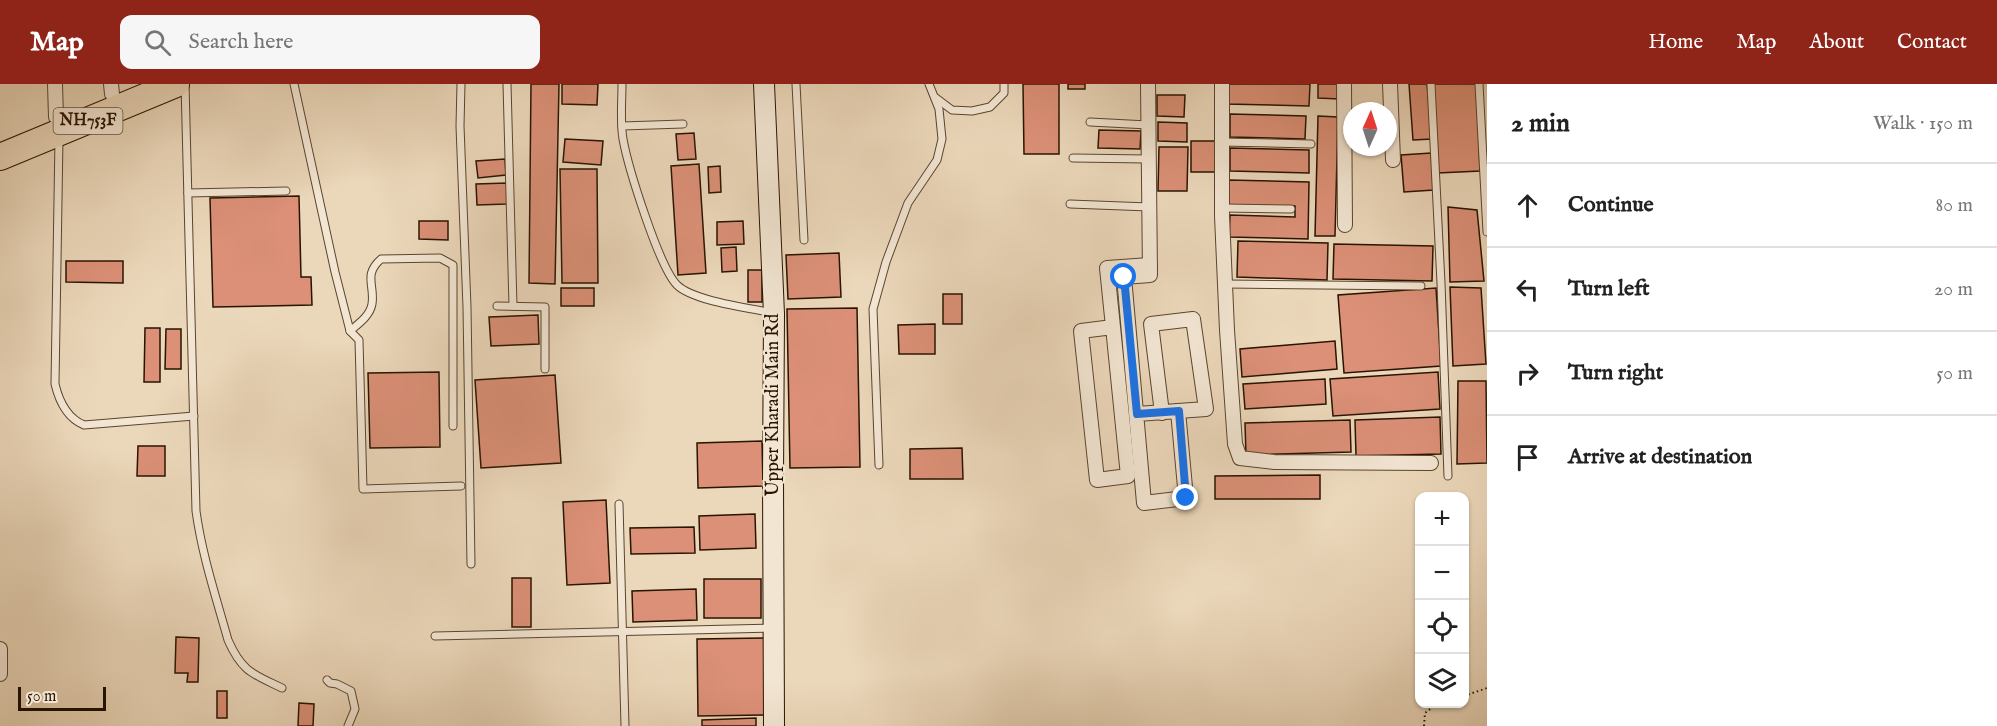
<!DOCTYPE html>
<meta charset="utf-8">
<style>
:root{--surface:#fff;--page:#f6f6f6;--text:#222;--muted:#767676;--line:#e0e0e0;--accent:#8f2418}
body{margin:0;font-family:"IM FELL English",serif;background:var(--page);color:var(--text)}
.controls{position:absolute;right:18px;bottom:18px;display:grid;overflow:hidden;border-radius:12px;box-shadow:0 2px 4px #0004}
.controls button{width:54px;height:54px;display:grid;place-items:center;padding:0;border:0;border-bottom:2px solid var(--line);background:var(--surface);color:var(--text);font:30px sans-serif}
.compass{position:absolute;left:1343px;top:18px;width:54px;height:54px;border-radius:50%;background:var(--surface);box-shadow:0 2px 4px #0004;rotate:3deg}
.scale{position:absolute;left:18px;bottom:15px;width:88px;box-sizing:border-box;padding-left:6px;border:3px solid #291400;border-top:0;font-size:16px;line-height:21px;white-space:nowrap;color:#291400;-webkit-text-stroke:4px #f2e5d2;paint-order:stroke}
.stop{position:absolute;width:18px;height:18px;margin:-14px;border:4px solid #1a73e8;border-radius:50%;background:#fff}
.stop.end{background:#1a73e8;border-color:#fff;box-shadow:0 2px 6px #0008}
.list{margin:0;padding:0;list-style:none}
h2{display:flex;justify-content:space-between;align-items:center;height:78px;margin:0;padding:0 24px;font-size:26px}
h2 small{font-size:20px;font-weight:400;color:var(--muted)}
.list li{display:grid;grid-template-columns:39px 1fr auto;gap:18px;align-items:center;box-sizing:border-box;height:84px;padding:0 24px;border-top:2px solid var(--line)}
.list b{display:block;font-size:22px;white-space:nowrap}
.list em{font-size:20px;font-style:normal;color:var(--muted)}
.icon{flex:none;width:33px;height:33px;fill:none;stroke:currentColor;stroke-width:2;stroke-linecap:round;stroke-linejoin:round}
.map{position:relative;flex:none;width:1487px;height:642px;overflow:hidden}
header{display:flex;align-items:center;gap:36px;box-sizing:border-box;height:84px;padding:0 30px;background:var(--accent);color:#fff}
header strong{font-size:28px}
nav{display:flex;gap:33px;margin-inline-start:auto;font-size:21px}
.search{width:420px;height:54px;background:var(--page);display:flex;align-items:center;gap:15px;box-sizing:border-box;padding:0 21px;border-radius:12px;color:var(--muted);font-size:22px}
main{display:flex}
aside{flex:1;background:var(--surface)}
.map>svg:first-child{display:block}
.building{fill:#db9077;stroke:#291400;stroke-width:1.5}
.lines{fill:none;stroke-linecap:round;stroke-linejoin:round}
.lane-casing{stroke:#5a452e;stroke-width:9}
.street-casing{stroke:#5a452e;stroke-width:16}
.secondary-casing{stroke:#291400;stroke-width:22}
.highway-casing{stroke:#291400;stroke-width:28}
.path{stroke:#291400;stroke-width:2;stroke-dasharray:1.5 3;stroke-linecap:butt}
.lane{stroke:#f2e5d2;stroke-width:7}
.street{stroke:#f2e5d2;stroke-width:14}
.secondary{stroke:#f2e5d2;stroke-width:20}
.highway{stroke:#ebd7ba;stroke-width:26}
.route{stroke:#1a73e8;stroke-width:8}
.labels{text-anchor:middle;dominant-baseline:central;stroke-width:4.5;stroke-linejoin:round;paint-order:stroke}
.shield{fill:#f2e5d2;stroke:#65533f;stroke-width:1.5}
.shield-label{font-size:16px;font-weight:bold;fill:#291400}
.street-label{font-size:18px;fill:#291400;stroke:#f2e5d2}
</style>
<header>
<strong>Map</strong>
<div class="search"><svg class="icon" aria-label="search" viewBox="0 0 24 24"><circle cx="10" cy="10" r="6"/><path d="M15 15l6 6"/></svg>Search here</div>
<nav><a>Home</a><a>Map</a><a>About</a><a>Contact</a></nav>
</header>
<main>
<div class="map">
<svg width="1487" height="642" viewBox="0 0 1487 642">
<rect width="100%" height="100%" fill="#ebd7ba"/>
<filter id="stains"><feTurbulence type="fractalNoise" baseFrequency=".00333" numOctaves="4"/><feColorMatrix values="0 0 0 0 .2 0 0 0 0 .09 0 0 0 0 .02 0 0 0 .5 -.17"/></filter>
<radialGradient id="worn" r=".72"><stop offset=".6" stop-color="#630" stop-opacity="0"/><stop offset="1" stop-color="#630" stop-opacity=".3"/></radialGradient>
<!-- building -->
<g class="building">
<polygon points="531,0 559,0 555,200 529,199"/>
<polygon points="562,0 598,0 597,21 562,20"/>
<polygon points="1023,0 1059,0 1059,70 1024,70"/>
<rect x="1068" y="0" width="17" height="5"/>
<polygon points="1226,0 1310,0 1309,22 1225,20"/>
<polygon points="1318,0 1339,0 1339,15 1318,14"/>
<polygon points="1409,0 1427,0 1432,55 1413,56"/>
<polygon points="1433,0 1477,0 1480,87 1438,89"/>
<polygon points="1157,11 1185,11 1184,33 1157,32"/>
<polygon points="1230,30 1306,32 1305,55 1230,53"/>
<polygon points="1318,32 1338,33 1335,152 1315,152"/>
<polygon points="1158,38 1187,39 1187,58 1158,57"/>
<polygon points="1099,46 1141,47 1140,65 1098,64"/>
<polygon points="694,49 696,75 678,76 676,50"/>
<polygon points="565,55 603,57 601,81 563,78"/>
<polygon points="1191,57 1218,57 1217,88 1191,88"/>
<polygon points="1159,63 1188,63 1187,107 1158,107"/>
<polygon points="1230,64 1309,66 1309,89 1230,87"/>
<polygon points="1431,69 1434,106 1404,108 1401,71"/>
<polygon points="505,75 506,91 478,94 476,77"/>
<polygon points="699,80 706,189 678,191 671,82"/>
<polygon points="720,82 721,108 709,109 708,83"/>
<polygon points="560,85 597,85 598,199 562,199"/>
<polygon points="1228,96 1309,98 1308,155 1229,153 1230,131 1295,133 1295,122 1228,121"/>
<polygon points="507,99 507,120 477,121 476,100"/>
<polygon points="299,112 301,193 311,193 312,221 213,223 210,114"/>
<polygon points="1448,123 1477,126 1484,197 1450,198"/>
<polygon points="419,137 448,137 448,156 419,155"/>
<polygon points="743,137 744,160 717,161 717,138"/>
<polygon points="1238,157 1328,159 1327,196 1237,193"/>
<polygon points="1334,160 1433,162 1432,197 1333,195"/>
<polygon points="736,163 737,187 722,188 721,164"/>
<polygon points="839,169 841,213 788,215 786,171"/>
<polygon points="66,177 123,177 123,199 66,198"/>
<rect x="748" y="186" width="14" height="32"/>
<polygon points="1450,203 1481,204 1486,280 1453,282"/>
<rect x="561" y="204" width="33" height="18"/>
<polygon points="1436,204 1441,282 1344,289 1338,211"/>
<rect x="943" y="210" width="19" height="30"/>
<polygon points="857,224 860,383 790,384 787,225"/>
<polygon points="538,231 539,260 491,262 489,233"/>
<polygon points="935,240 935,270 899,270 898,241"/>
<polygon points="145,244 160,244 160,298 144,298"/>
<polygon points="166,245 181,245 181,285 165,285"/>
<polygon points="1335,257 1337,285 1242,293 1240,265"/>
<polygon points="439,288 440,363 370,364 368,289"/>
<polygon points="1438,288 1440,325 1333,332 1330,295"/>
<polygon points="555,291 561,379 481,384 475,296"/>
<polygon points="1325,295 1326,320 1245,325 1243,300"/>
<polygon points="1458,297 1486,297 1487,379 1457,380"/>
<polygon points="1440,333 1441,370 1356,372 1355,336"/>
<polygon points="1350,336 1351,368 1246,371 1245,339"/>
<polygon points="762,357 763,402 698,404 697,359"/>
<polygon points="138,362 165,362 165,392 137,392"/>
<polygon points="962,364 963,395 910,395 910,365"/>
<polygon points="1320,391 1320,415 1215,415 1215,392"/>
<polygon points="606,416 610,499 567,501 563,418"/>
<polygon points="755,430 756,464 700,466 699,432"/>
<polygon points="694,443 695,469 631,470 630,444"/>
<rect x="512" y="494" width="19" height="49"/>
<rect x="704" y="495" width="57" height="39"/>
<polygon points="696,505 697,536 633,538 632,507"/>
<polygon points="176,553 199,554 198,598 187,598 188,589 175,589"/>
<polygon points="765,554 767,631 698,632 697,555"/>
<rect x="217" y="607" width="10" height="27"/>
<polygon points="299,619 314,620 313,642 298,642"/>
<polygon points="756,634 756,642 702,642 702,636"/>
</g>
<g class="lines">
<!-- lane casing -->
<g class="lane-casing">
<g id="lane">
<path d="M 185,0 L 196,427 C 202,471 216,513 228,556 C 242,588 253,590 282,604"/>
<polyline points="294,0 335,188 350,247 359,256 363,405 461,402"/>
<polyline points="461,0 460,42 467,223 471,480"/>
<polyline points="507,0 513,222"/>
<path d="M 622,0 C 622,18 620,38 623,55 C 628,83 659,183 677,201 C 693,217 750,224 773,229"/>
<polyline points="796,0 804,156"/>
<polyline points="1431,0 1441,199 1448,392"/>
<polyline points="1479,0 1487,148"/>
<polyline points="936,14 952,26 972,27 990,23 1004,9 1004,0"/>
<polyline points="1090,38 1148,41"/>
<polyline points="622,42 683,40"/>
<path d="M 59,54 L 55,300 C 59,317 67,334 84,341 L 194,332"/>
<polyline points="1222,58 1311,60"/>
<polyline points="1073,74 1148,75"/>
<polyline points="188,109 286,107"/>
<polyline points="1070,120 1149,123"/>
<polyline points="1222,124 1291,125"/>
<polyline points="1225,200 1421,202"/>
<polyline points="497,222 545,223 545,285"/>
<path d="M 350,247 C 358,240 370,232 372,220 C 375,201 363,191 381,175 L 440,174 L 453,181 L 453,342"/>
<polyline points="879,381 873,225 886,178 908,119 937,76 942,55 939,25 929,0"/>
<polyline points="619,420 625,642"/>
<polyline points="435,552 771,544"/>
<polyline points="327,596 330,599 337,600 351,607 355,625 348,642"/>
</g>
</g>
<!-- street casing -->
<g class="street-casing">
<g id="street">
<polyline points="55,0 56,33"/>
<polyline points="111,0 112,10"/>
<polyline points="1222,0 1222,132 1227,246 1235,360 1240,374 1274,378 1431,379"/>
<polyline points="1344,0 1345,141"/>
<polyline points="1390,0 1393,76"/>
<polyline points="1113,243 1128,392 1097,396 1081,247 1113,243 1107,184 1150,181"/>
<polyline points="1162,329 1151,240 1193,235 1206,325 1178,327"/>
<polyline points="1137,330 1178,327 1186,414 1144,419 1124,193 1150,191 1148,0"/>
<polyline points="0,565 0,590"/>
</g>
</g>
<!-- secondary casing -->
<g class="secondary-casing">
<polyline id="secondary" points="764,0 774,230 773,394 774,642"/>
</g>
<!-- highway casing -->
<g class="highway-casing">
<polyline id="highway" points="0,73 176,0"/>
</g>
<!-- path -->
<g class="path">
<polyline points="1464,612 1487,604"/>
<polyline points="1424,642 1425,629 1433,623 1443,620"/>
</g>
<!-- lane -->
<use href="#lane" class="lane"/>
<!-- street -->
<use href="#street" class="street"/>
<!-- secondary -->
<use href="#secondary" class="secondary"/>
<!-- highway -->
<use href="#highway" class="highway"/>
</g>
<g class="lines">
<!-- route -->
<polyline class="route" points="1124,193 1137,330 1179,327 1186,414"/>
</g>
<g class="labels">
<!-- shield labels -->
<rect class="shield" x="53.5" y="24" width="69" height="26" rx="4.5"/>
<g class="shield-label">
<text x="88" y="37">NH753F</text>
</g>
<!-- street labels -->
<g class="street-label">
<text transform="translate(773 321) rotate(-90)">Upper Kharadi Main Rd</text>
</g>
</g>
<rect width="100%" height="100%" filter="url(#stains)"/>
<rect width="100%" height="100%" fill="url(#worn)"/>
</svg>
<div class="controls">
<button>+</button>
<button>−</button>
<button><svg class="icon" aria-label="locate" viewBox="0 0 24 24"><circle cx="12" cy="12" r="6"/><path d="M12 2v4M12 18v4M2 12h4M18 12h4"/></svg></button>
<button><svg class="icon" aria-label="layers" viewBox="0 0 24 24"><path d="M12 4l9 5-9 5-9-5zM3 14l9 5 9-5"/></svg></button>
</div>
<svg class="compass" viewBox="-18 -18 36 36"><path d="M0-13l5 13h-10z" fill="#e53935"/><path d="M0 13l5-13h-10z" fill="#767676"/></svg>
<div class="scale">50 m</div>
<div class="stop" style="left:1124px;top:193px"></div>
<div class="stop end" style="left:1186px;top:414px"></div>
</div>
<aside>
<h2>2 min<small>Walk · 150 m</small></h2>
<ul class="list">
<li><svg class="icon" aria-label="ahead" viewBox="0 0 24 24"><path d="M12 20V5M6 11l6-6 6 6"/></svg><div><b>Continue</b></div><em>80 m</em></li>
<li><svg class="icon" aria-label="left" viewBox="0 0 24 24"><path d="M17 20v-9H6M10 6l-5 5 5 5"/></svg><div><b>Turn left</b></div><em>20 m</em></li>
<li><svg class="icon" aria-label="right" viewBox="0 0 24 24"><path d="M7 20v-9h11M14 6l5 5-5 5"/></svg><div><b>Turn right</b></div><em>50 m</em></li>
<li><svg class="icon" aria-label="arrive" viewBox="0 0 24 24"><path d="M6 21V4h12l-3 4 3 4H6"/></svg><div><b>Arrive at destination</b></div></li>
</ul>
</aside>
</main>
